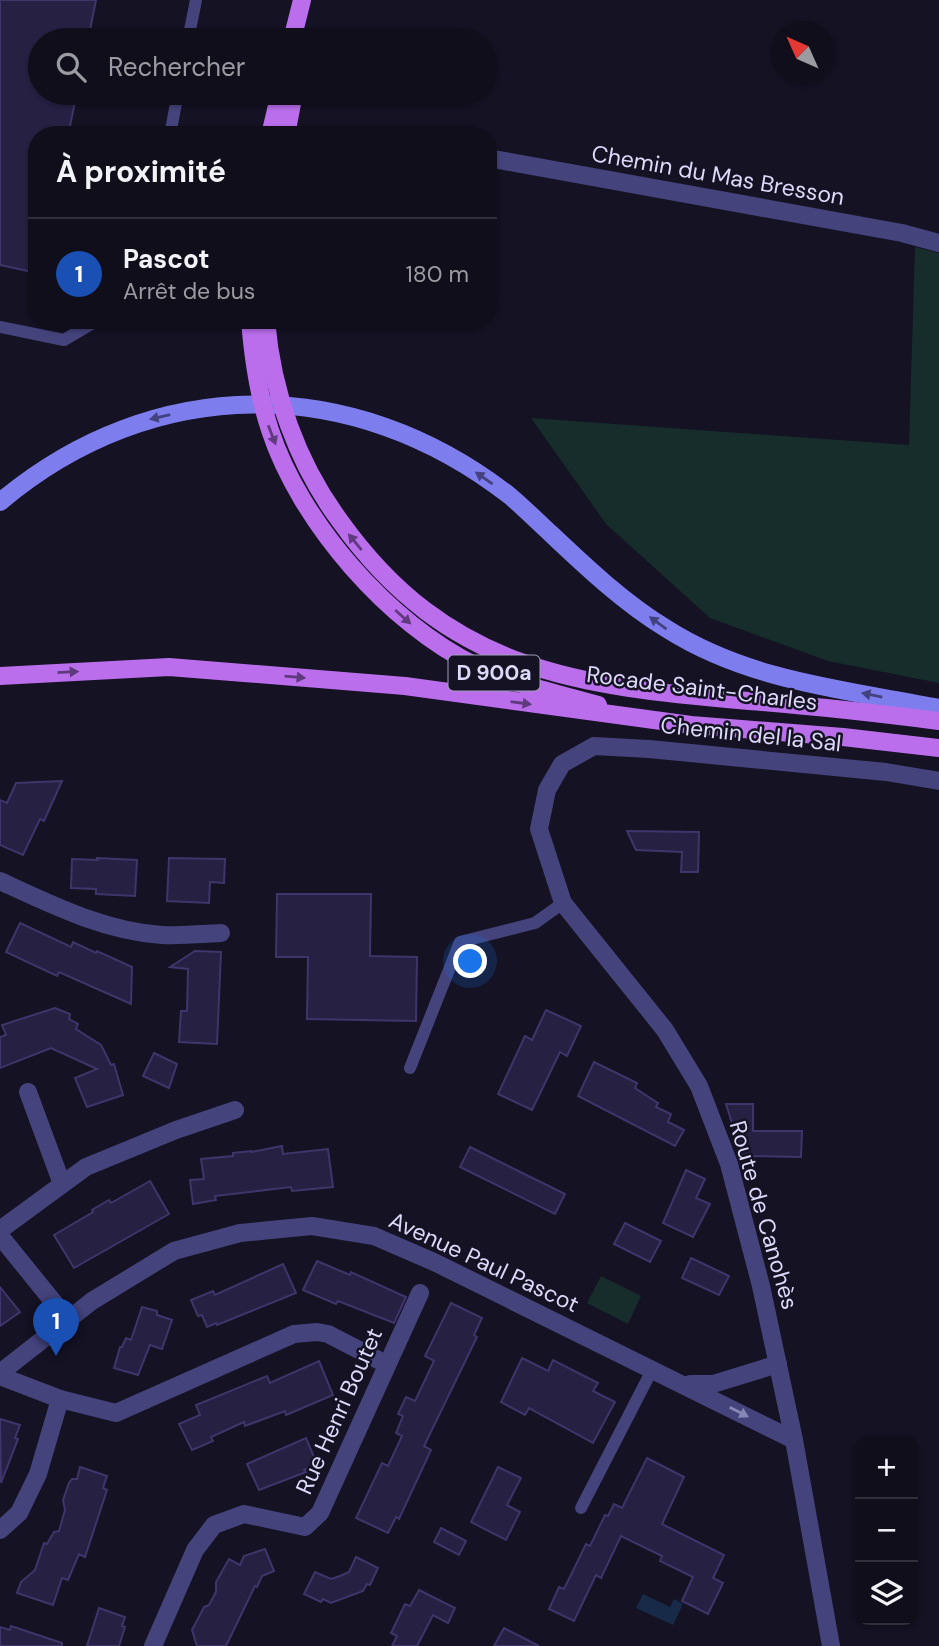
<!DOCTYPE html>
<html lang="fr">
<meta charset="utf-8">
<style>
:root{--surface:#0f0e1a;--page:#181723;--text:#f1f3f6;--muted:#9b9ca2;--line:#2f2e39;--accent:#d93025}
body{margin:0;font-family:"DM Sans",sans-serif;background:var(--page);color:var(--text)}
.controls{position:absolute;right:21px;bottom:21px;display:grid;overflow:hidden;border-radius:14px;box-shadow:0 2px 5px #0004}
.controls button{width:63px;height:63px;display:grid;place-items:center;padding:0;border:0;border-bottom:2px solid var(--line);background:var(--surface);color:var(--text);font:35px sans-serif}
.compass{position:absolute;left:771px;top:21px;width:63px;height:63px;border-radius:50%;background:var(--surface);box-shadow:0 2px 5px #0004;rotate:315deg}
.you{position:absolute;left:471px;top:962px;width:24px;height:24px;margin:-18px;border:5px solid #fff;border-radius:50%;background:#1a73e8;box-shadow:0 0 0 10px #1a73e833}
.badge{display:grid;place-items:center;width:46px;height:46px;border-radius:50%;background:var(--accent);color:#fff;font-size:23px;font-weight:700}
.pin{position:absolute;translate:-50% -58px;filter:drop-shadow(0 2px 4px #0008)}
.pin::after{content:'';position:absolute;top:37px;width:24px;height:21px;background:inherit;clip-path:polygon(0 0,100% 0,50% 100%)}
.list{margin:0;padding:0;list-style:none}
h2{display:flex;justify-content:space-between;align-items:center;height:91px;margin:0;padding:0 28px;font-size:30px}
h2 small{font-size:23px;font-weight:400;color:var(--muted)}
.list li{display:grid;grid-template-columns:46px 1fr auto;gap:21px;align-items:center;box-sizing:border-box;height:112px;padding:0 28px;border-top:2px solid var(--line)}
.list b{display:block;font-size:26px;white-space:nowrap}
.list p{margin:0;font-size:23px;white-space:nowrap;color:var(--muted)}
.list em{font-size:23px;font-style:normal;color:var(--muted)}
.icon{flex:none;width:38px;height:38px;fill:none;stroke:currentColor;stroke-width:2;stroke-linecap:round;stroke-linejoin:round}
.map{position:relative;flex:none;width:939px;height:1646px;overflow:hidden}
.search{position:absolute;background:var(--surface);box-shadow:0 2px 5px #0004;left:28px;top:28px;width:469px;height:77px;display:flex;align-items:center;gap:18px;box-sizing:border-box;padding:0 24px;border-radius:38px;color:var(--muted);font-size:26px}
.panel{position:absolute;background:var(--surface);box-shadow:0 2px 5px #0004;left:28px;top:126px;width:469px;height:203px;border-radius:28px}
.map>svg:first-child{display:block}
.green{fill:#162d2b}
.water{fill:#172b48}
.building{fill:#262042;stroke:#3f356b;stroke-width:2}
.lines{fill:none;stroke-linecap:round;stroke-linejoin:round}
.lane{stroke:#44437c;stroke-width:12}
.street{stroke:#44437c;stroke-width:18}
.secondary{stroke:#7d7dee;stroke-width:18}
.primary{stroke:#ba6eec;stroke-width:18}
.oneway{fill:#43427e}
.oneway2{fill:#5f3b7d}
.oneway3{fill:#8886b5}
.labels{text-anchor:middle;dominant-baseline:central;stroke-width:5;stroke-linejoin:round;paint-order:stroke}
.shield{fill:#141223;stroke:#a09dba;stroke-width:2}
.shield-label{font-size:21px;font-weight:bold;fill:#dcd9fa}
.street-label{font-size:23px;fill:#dcd9fa;stroke:#141223}
</style>
<div class="map">
<svg width="939" height="1646" viewBox="0 0 939 1646">
<rect width="100%" height="100%" fill="#141223"/>
<!-- green -->
<g class="green">
<polygon points="915,247 939,253 939,683 828,661 710,618 606,524 531,418 909,445"/>
<polygon points="601,1276 641,1296 628,1324 587,1303"/>
</g>
<!-- water -->
<polygon class="water" points="643,1594 670,1607 674,1599 683,1604 673,1625 636,1608"/>
<!-- building -->
<g class="building">
<polygon points="0,0 96,0 88,40 40,40 40,93 77,93 68,135 37,135 37,273 0,265"/>
<polygon points="62,781 44,821 40,819 23,855 0,845 0,800 7,803 16,783"/>
<polygon points="627,831 699,832 698,872 681,872 682,852 636,850"/>
<polygon points="97,858 137,860 135,896 96,894 96,889 71,888 72,859 98,860"/>
<polygon points="169,858 225,859 224,883 210,882 209,903 167,901"/>
<polygon points="277,894 371,894 370,956 417,957 416,1021 307,1019 308,957 276,957"/>
<polygon points="20,923 71,947 73,942 96,953 97,951 132,967 131,1004 59,972 57,976 6,952"/>
<polygon points="195,951 221,952 217,1044 179,1042 181,1011 187,1011 188,969 170,967"/>
<polygon points="55,1008 70,1014 69,1019 78,1024 76,1029 101,1045 111,1065 114,1064 123,1095 87,1107 75,1078 97,1069 51,1048 0,1068 0,1037 6,1035 2,1025"/>
<polygon points="546,1010 581,1026 567,1056 560,1052 532,1110 498,1094 525,1036 532,1040"/>
<polygon points="154,1053 177,1064 169,1088 143,1076"/>
<polygon points="594,1062 637,1083 635,1088 658,1103 656,1107 671,1114 668,1122 684,1130 675,1146 578,1096"/>
<polygon points="726,1104 753,1104 753,1131 802,1131 801,1157 752,1156 752,1176 749,1177"/>
<polygon points="282,1146 283,1154 328,1149 333,1187 292,1191 291,1187 215,1196 216,1200 193,1204 190,1180 204,1179 201,1159 233,1156 233,1153 251,1151 251,1152"/>
<polygon points="470,1147 565,1194 555,1214 460,1167"/>
<polygon points="686,1170 705,1179 696,1198 710,1204 693,1237 663,1223"/>
<polygon points="150,1181 169,1214 74,1268 54,1235 93,1212 92,1210 109,1200 111,1203"/>
<polygon points="625,1223 661,1241 650,1262 614,1244"/>
<polygon points="691,1258 729,1276 719,1295 682,1278"/>
<polygon points="317,1261 350,1275 351,1272 406,1297 394,1323 338,1301 336,1304 303,1290"/>
<polygon points="283,1264 296,1293 217,1325 216,1323 207,1327 202,1315 198,1316 191,1300 213,1291 215,1295"/>
<polygon points="0,1287 20,1312 0,1326"/>
<polygon points="451,1303 482,1318 474,1335 477,1337 424,1446 431,1450 399,1519 396,1517 388,1533 356,1518 382,1463 388,1466 402,1436 396,1433 403,1416 398,1414 406,1397 415,1401 434,1361 425,1356"/>
<polygon points="142,1307 157,1311 157,1315 172,1320 162,1349 150,1345 138,1375 114,1368 120,1347 122,1347 126,1338 131,1340"/>
<polygon points="522,1358 548,1371 553,1360 598,1383 593,1391 615,1402 593,1443 529,1408 525,1415 501,1402"/>
<polygon points="319,1361 333,1395 286,1415 285,1411 245,1426 244,1422 211,1437 213,1441 192,1450 179,1424 200,1415 196,1405 267,1376 270,1383"/>
<polygon points="0,1419 20,1425 15,1438 18,1439 1,1483"/>
<polygon points="306,1438 317,1464 304,1470 306,1472 259,1490 247,1464"/>
<polygon points="647,1458 684,1477 662,1524 724,1555 713,1578 723,1583 708,1614 682,1601 693,1577 660,1561 662,1556 621,1536 601,1578 596,1575 574,1621 549,1609 559,1587 564,1589 586,1544 590,1546 605,1515 608,1516 614,1504 622,1508"/>
<polygon points="80,1467 107,1476 103,1488 107,1490 85,1557 79,1554 68,1580 62,1578 53,1605 17,1593 21,1582 35,1570 44,1543 47,1544 54,1532 59,1531 65,1510 63,1500 69,1483 72,1479 77,1479"/>
<polygon points="498,1467 521,1478 507,1505 520,1512 506,1540 471,1522"/>
<polygon points="441,1528 466,1541 459,1555 434,1542"/>
<polygon points="265,1549 274,1571 262,1576 257,1587 255,1586 226,1646 197,1646 192,1630 204,1607 209,1605 216,1592 216,1582 229,1559 240,1565 244,1556"/>
<polygon points="356,1557 378,1568 370,1585 367,1584 363,1591 331,1603 323,1599 321,1602 304,1594 315,1572 331,1579 340,1576 349,1572"/>
<polygon points="419,1590 455,1608 448,1623 433,1615 417,1646 392,1646 397,1636 391,1633 405,1604 410,1606"/>
<polygon points="99,1608 125,1617 122,1626 125,1627 119,1646 87,1646"/>
<polygon points="11,1626 62,1643 62,1646 0,1646 0,1627 10,1630"/>
<polygon points="504,1628 539,1646 494,1646"/>
</g>
<g class="lines">
<!-- lane -->
<g class="lane">
<polyline points="188,40 196,0"/>
<polyline points="170,135 178,93"/>
<polyline points="0,327 64,340 98,320"/>
<polyline points="410,1068 460,942 535,923 563,903"/>
<polyline points="581,1508 652,1370"/>
</g>
<!-- street -->
<g class="street">
<polyline points="488,158 902,233 939,243"/>
<path d="M 0,881 C 52,905 104,931 162,935 C 181,936 202,934 221,933"/>
<polyline points="28,1092 62,1184"/>
<polyline points="0,1230 86,1167 176,1130 235,1110"/>
<polyline points="0,1236 60,1310 70,1319"/>
<polyline points="0,1373 92,1301 174,1251 240,1233 312,1226 374,1236 434,1262 794,1440"/>
<polyline points="0,1376 60,1399 38,1474 19,1513 0,1530"/>
<polyline points="690,1384 713,1384 778,1364"/>
<polyline points="60,1399 116,1413 294,1334 317,1332 328,1334 386,1364"/>
<polyline points="153,1646 195,1550 214,1525 244,1514 305,1527 320,1513 420,1293"/>
<polyline points="831,1646 794,1440 761,1286 729,1164 699,1086 665,1030 563,903 539,829 547,790 562,764 594,746 649,749 886,772 939,781"/>
</g>
<!-- secondary -->
<path class="secondary" d="M 0,502 C 153,373 353,373 510,496 C 523,507 536,520 549,532 C 585,566 624,603 667,629 C 749,681 846,690 939,708"/>
<!-- primary -->
<g class="primary">
<polyline points="292,40 302,0"/>
<polyline points="270,135 280,93"/>
<polyline points="286,135 294,93"/>
<path d="M 250,320 C 253,358 258,394 270,430 C 300,522 389,624 476,666 C 514,685 557,693 598,705"/>
<path d="M 266,320 C 272,392 297,463 340,521 C 448,672 578,686 749,701 C 813,706 876,713 939,721"/>
<polyline points="0,676 169,667 405,686 691,725 843,737 939,748"/>
</g>
</g>
<!-- one-way arrows -->
<defs><path id="oneway-solid" d="M-6-.8H1V-3.2L6.5 0L1 3.2V.8H-6Z" transform="scale(1.75)"/></defs>
<g class="oneway">
<use href="#oneway-solid" transform="translate(160 417) rotate(167)"/>
<use href="#oneway-solid" transform="translate(484 478) rotate(-145)"/>
<use href="#oneway-solid" transform="translate(658 623) rotate(-144)"/>
<use href="#oneway-solid" transform="translate(872 695) rotate(-169)"/>
</g>
<g class="oneway2">
<use href="#oneway-solid" transform="translate(272 435) rotate(69)"/>
<use href="#oneway-solid" transform="translate(355 542) rotate(-129)"/>
<use href="#oneway-solid" transform="translate(403 617) rotate(42)"/>
<use href="#oneway-solid" transform="translate(68 672) rotate(-3)"/>
<use href="#oneway-solid" transform="translate(295 677) rotate(5)"/>
<use href="#oneway-solid" transform="translate(521 703) rotate(8)"/>
</g>
<use class="oneway3" href="#oneway-solid" transform="translate(739 1412) rotate(27)"/>
<g class="labels">
<!-- shield labels -->
<rect class="shield" x="448.5" y="655.5" width="91" height="35" rx="5"/>
<g class="shield-label">
<text x="494" y="673">D 900a</text>
</g>
<!-- street labels -->
<g class="street-label">
<text transform="translate(718 175) rotate(10)">Chemin du Mas Bresson</text>
<text transform="translate(702 688) rotate(7)">Rocade Saint-Charles</text>
<text transform="translate(751 734) rotate(6)">Chemin del la Sal</text>
<text transform="translate(764 1215) rotate(74)">Route de Canohès</text>
<text transform="translate(484 1262) rotate(25)">Avenue Paul Pascot</text>
<text transform="translate(339 1411) rotate(-66)">Rue Henri Boutet</text>
</g>
</g>
</svg>
<div class="controls">
<button>+</button>
<button>−</button>
<button><svg class="icon" aria-label="layers" viewBox="0 0 24 24"><path d="M12 4l9 5-9 5-9-5zM3 14l9 5 9-5"/></svg></button>
</div>
<svg class="compass" viewBox="-18 -18 36 36"><path d="M0-13l5 13h-10z" fill="#e53935"/><path d="M0 13l5-13h-10z" fill="#9b9ca2"/></svg>
<div class="you"></div>
<div class="pin badge" style="left:56px;top:1356px;background:#1a4fb4">1</div>
<div class="search"><svg class="icon" aria-label="search" viewBox="0 0 24 24"><circle cx="10" cy="10" r="6"/><path d="M15 15l6 6"/></svg>Rechercher</div>
<section class="panel">
<h2>À proximité<small></small></h2>
<ul class="list">
<li><span class="badge" style="background:#1a4fb4">1</span><div><b>Pascot</b><p>Arrêt de bus</p></div><em>180 m</em></li>
</ul>
</section>
</div>
